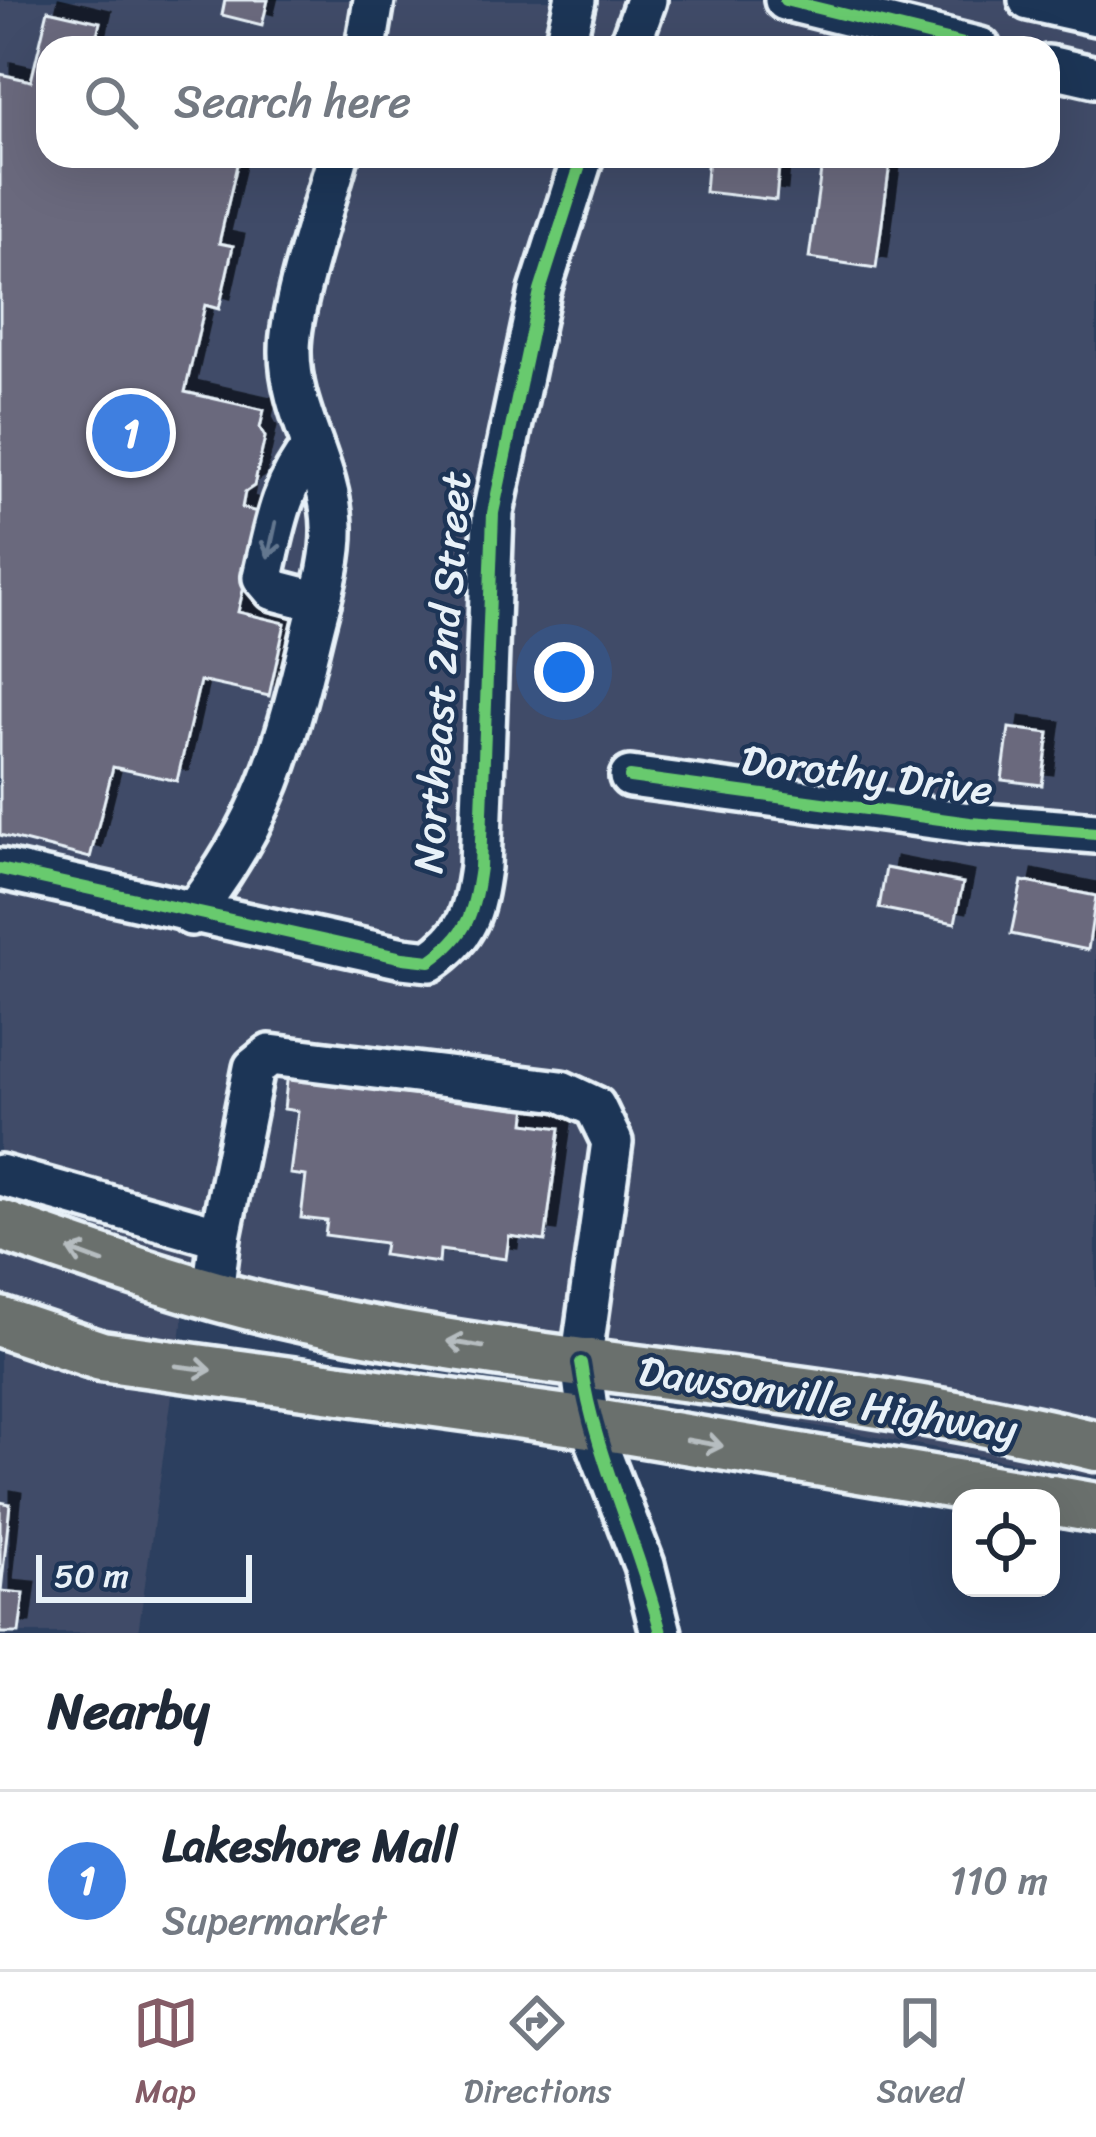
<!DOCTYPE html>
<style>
:root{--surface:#fff;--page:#f2f2f3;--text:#1f2937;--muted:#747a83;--line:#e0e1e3;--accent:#845c67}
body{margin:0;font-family:Sriracha,sans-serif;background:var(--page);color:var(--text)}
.controls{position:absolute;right:36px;bottom:36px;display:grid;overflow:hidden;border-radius:24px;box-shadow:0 12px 48px #0002}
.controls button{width:108px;height:108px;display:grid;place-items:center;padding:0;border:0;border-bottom:3px solid var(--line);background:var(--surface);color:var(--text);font:60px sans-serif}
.scale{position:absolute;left:36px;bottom:30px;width:216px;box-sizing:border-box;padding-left:12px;border:6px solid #e8f1f8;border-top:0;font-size:33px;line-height:42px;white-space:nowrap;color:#e8f1f8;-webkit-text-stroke:9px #1d3557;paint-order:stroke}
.you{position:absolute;left:564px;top:672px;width:42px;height:42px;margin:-30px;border:9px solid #fff;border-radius:50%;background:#1a73e8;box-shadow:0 0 0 18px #1a73e833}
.badge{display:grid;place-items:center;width:78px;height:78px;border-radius:50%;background:var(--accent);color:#fff;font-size:39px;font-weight:700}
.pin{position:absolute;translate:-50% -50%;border:6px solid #fff;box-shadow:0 3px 12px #0006}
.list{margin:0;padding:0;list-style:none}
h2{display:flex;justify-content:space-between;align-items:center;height:156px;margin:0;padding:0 48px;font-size:51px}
h2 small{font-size:39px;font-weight:400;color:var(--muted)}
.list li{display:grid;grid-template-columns:78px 1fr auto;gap:36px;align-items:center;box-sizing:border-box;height:180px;padding:0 48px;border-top:3px solid var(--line)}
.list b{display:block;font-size:45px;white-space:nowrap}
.list p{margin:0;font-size:39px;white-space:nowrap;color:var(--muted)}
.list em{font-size:39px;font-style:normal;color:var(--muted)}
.icon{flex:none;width:66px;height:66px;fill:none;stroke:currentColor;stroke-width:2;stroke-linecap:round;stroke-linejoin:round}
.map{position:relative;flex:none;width:1096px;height:1633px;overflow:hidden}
.search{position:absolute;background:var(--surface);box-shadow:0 12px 48px #0002;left:36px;right:36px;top:36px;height:132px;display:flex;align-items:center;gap:30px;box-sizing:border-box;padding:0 42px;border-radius:36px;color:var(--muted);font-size:45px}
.sheet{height:336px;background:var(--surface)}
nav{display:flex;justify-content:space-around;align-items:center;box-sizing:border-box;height:168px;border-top:3px solid var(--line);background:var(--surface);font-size:33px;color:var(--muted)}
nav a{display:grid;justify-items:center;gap:6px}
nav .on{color:var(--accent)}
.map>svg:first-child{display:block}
.built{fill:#3f4c68;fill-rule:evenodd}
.building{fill:#6a697d;stroke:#e8f1f8;stroke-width:3;filter:url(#shadow)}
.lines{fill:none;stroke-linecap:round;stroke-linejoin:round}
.minor-casing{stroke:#e8f1f8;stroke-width:48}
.major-casing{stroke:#e8f1f8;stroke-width:57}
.minor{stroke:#1d3557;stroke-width:39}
.major{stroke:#6b706d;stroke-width:48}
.cycleway-casing{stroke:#1d3557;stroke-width:20}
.cycleway{stroke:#67ca6e;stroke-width:12}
.oneway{stroke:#64778f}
.oneway2{stroke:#b6bdc0}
.labels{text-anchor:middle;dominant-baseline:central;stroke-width:9;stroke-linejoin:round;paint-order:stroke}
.street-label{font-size:42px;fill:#e8f1f8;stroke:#1d3557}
</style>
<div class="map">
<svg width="1096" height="1633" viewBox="0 0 1096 1633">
<defs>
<filter id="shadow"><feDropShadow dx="11" dy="-11" stdDeviation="0" flood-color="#0009"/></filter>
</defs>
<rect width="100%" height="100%" fill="#2c3f5f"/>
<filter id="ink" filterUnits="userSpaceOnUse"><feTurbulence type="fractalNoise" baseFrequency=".00833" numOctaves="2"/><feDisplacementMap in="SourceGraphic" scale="24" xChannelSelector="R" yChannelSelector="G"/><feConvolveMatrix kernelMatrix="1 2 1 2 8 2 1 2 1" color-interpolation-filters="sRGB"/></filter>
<g filter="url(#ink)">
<!-- built -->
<path class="built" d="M 0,0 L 1096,0 L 1096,1477 L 184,1311 L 138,1633 L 0,1633 ZM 48,48 L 1048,48 L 1048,156 L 48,156 Z"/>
<!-- building -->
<g class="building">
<polygon points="225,0 268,0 262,25 222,15"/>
<polygon points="48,10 100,22 94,48 48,48 48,156 239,156 219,243 233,246 219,309 205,305 185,392 264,410 260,428 265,437 254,486 245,492 242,508 261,513 238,612 285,623 269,696 200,681 177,781 113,767 90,858 0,835 0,74 31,81"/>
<polygon points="708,156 780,156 776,200 705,192"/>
<polygon points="823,156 891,156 876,268 809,258"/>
<polygon points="1009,728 1049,733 1042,785 1002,780"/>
<polygon points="886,868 963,883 955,923 879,908"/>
<polygon points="1022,881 1096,896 1088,950 1011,934"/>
<polygon points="288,1072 527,1105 525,1123 560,1128 545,1241 509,1236 506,1259 440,1250 439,1263 383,1255 385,1243 325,1235 327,1221 301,1218 306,1176 290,1174 298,1111 284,1109"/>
<polygon points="0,1502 10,1504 1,1591 24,1593 19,1633 0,1633"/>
</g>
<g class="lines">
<!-- minor casing -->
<g class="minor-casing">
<g id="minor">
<polyline points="785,0 980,48"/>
<polyline points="1029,0 1096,15"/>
<polyline points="366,48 374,0"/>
<polyline points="564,48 575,0"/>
<polyline points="629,48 646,0"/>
<polyline points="1048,66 1096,77"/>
<path d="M 312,448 C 280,486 274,530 263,577 L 274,590 L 320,602"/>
<polyline points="630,777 970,823 1096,833"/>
<path d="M 0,869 L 403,958 L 430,961 C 468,935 474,912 480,867 L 493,513 L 540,291 L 583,156"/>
<path d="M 191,915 C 265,822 285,747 312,634 C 320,600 333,562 332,527 C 331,466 289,412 290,350 C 290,305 325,204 338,156"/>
<polyline points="0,1175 220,1237 213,1293"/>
<polyline points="220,1237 254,1068 270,1055 561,1091 595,1107 612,1142 581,1363 589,1423 644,1565 661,1633"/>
</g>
</g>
<!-- major casing -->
<g class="major-casing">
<g id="major">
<path d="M 0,1225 C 100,1260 201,1296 305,1318 C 567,1373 836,1381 1096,1446"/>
<polyline points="0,1322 101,1356 589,1423 1039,1498"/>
<polyline points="1051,1500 1096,1508"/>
</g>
</g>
<!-- minor -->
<use href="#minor" class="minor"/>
<!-- major -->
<use href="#major" class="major"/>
<!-- cycleway casing -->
<g class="cycleway-casing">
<g id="cycleway">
<polyline points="785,0 980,48"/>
<polyline points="630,777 970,823 1096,833"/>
<path d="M 0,869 L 403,958 L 430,961 C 468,935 474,912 480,867 L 493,513 L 540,291 L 583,156"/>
<path d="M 581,1363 C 594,1456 638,1541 661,1633"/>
</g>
</g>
<!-- cycleway -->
<use href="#cycleway" class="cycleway"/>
</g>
<!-- one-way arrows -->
<defs><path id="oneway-shaft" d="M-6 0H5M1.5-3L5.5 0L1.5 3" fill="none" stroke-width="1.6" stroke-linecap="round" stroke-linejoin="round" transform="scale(3)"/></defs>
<use class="oneway" href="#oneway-shaft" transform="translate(272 540) rotate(102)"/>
<g class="oneway2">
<use href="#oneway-shaft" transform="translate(86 1256) rotate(-160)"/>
<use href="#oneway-shaft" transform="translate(465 1344) rotate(-171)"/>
<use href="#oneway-shaft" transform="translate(194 1368) rotate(7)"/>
<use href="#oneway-shaft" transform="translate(705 1443) rotate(10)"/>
</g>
</g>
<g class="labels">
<!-- street labels -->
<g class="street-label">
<text transform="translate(442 672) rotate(-86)">Northeast 2nd Street</text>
<text transform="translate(867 775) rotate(7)">Dorothy Drive</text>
<text transform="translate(828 1400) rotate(9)">Dawsonville Highway</text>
</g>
</g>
</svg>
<div class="controls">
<button><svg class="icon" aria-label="locate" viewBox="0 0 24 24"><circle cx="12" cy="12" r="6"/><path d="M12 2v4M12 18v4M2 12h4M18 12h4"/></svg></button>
</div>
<div class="scale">50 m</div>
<div class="you"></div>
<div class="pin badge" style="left:131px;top:433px;background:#3f7fe0">1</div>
<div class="search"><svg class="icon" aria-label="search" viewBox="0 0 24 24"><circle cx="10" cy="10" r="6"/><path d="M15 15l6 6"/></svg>Search here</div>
</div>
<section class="sheet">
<h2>Nearby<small></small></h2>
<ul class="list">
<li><span class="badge" style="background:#3f7fe0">1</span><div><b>Lakeshore Mall</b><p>Supermarket</p></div><em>110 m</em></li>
</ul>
</section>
<nav>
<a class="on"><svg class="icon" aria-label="map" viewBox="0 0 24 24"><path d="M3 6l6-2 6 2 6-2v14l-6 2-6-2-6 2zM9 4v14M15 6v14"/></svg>Map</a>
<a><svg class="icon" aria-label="directions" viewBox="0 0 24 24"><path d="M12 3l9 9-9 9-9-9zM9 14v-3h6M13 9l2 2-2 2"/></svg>Directions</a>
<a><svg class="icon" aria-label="saved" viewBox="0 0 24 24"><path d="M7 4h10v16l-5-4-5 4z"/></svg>Saved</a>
</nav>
